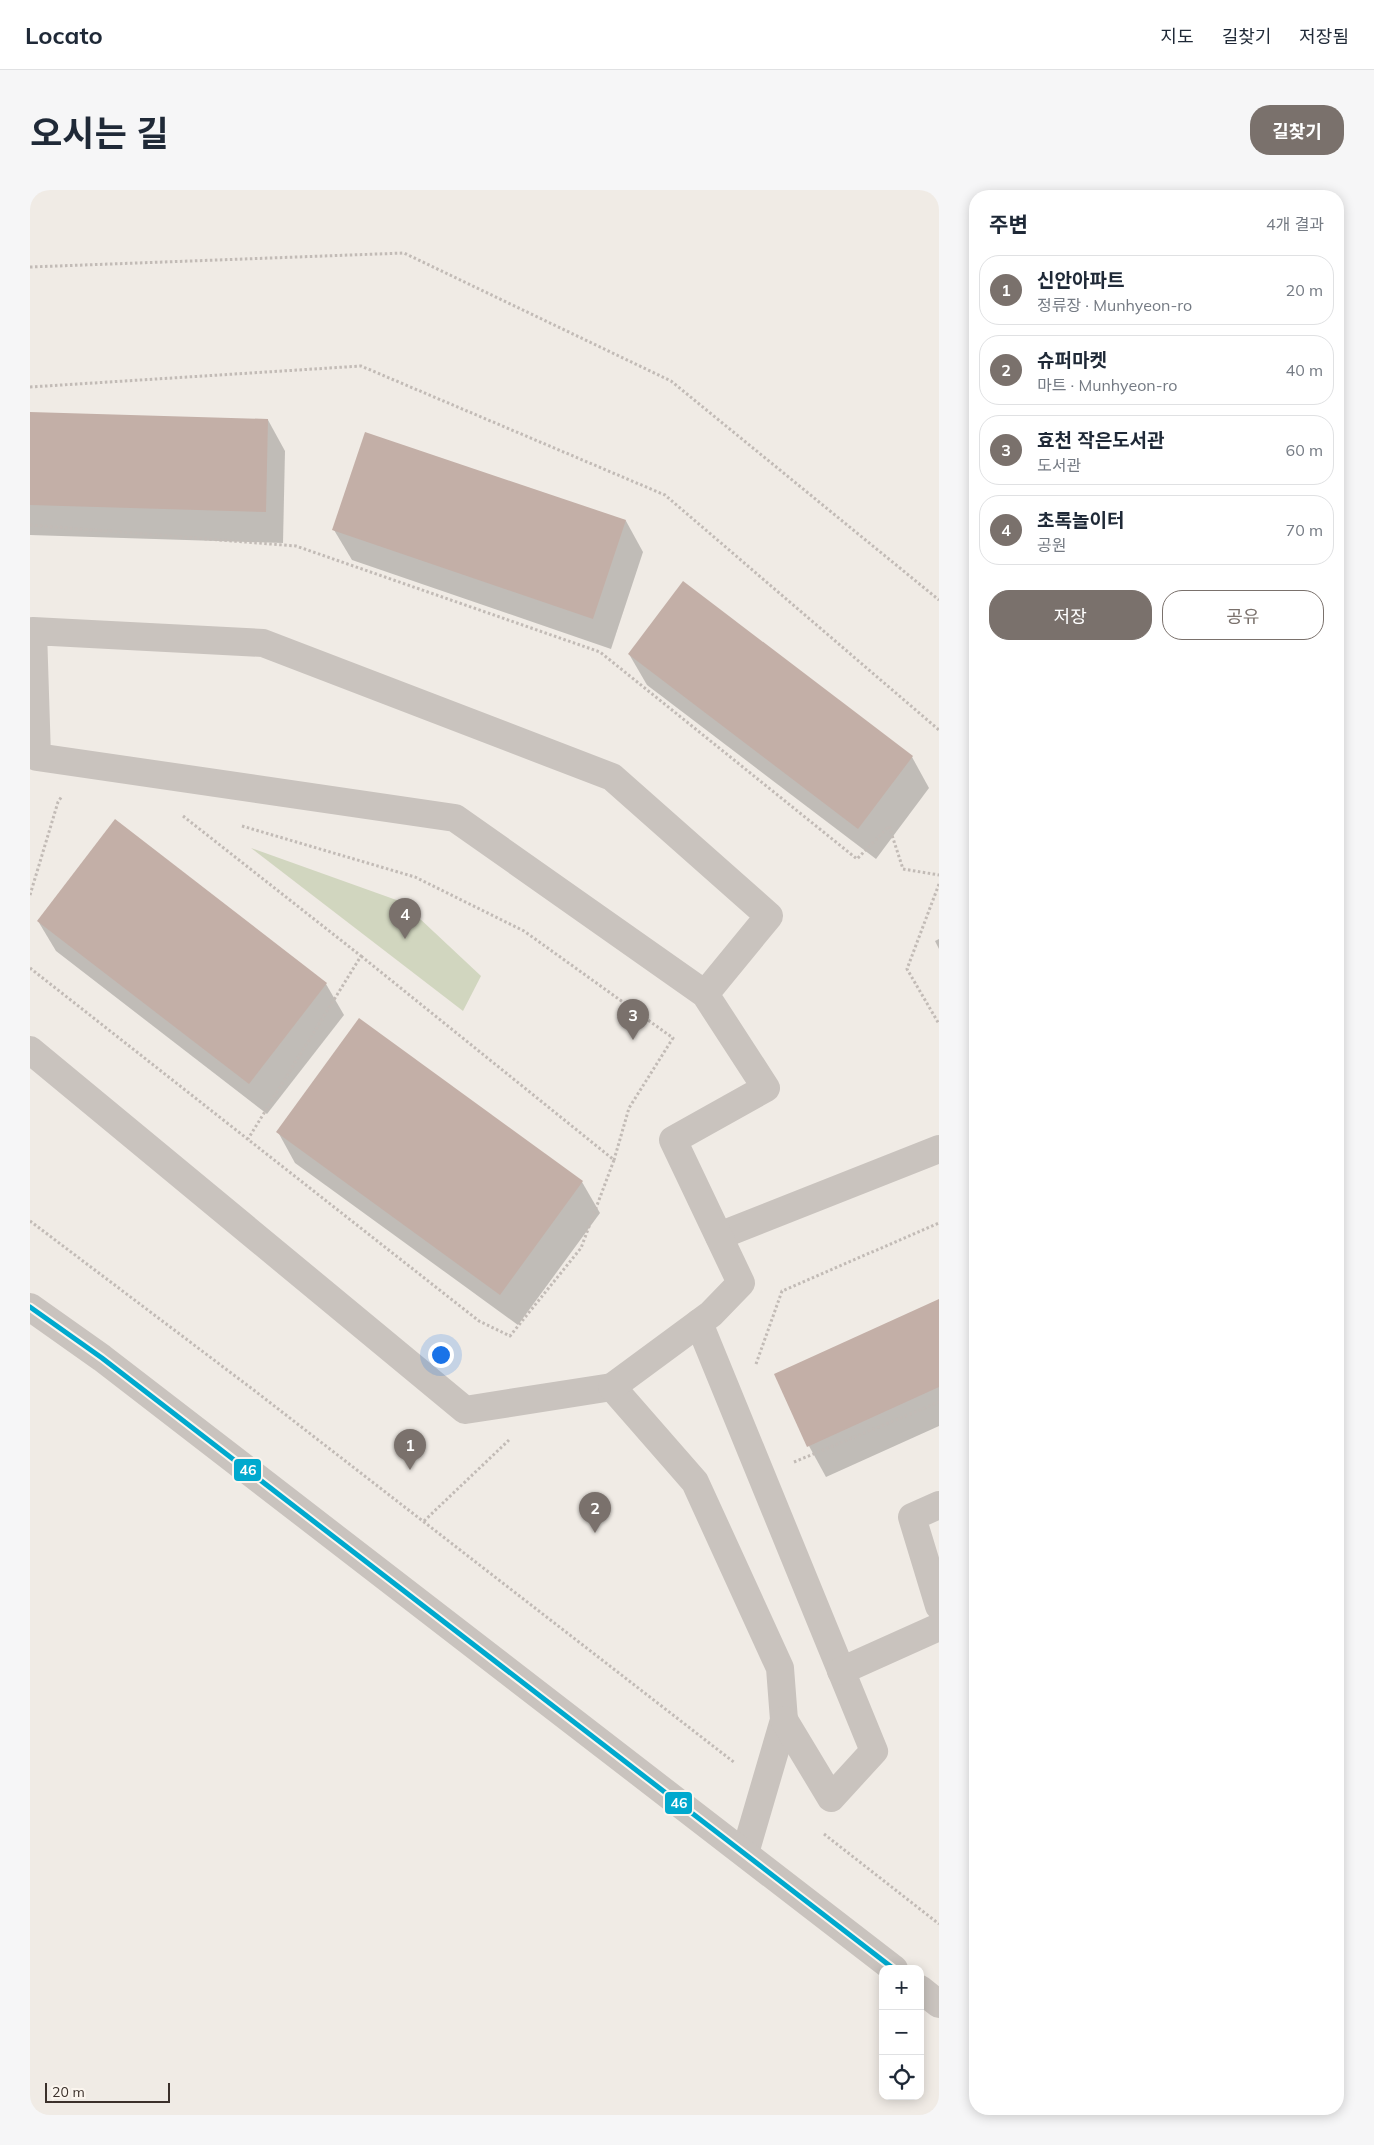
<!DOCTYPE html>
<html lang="ko">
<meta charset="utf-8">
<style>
:root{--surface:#fff;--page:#f6f6f7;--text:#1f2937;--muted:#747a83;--line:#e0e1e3;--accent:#7a716c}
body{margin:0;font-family:Mulish,"Noto Sans KR",sans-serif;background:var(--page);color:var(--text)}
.controls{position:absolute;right:15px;bottom:15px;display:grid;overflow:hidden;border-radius:10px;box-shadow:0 2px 12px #0003}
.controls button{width:45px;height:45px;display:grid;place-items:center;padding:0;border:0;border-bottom:1px solid var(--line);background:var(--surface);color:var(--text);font:25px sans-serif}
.scale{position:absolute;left:15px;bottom:12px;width:125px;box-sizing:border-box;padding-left:5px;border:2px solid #3b302b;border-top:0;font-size:14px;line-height:18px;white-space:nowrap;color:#3b302b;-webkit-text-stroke:4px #fbf5ee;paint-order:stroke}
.you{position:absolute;left:410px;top:1164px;width:18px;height:18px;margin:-12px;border:4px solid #fff;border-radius:50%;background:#1a73e8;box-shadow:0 0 0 8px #1a73e833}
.badge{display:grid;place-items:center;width:32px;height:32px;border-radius:50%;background:var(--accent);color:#fff;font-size:16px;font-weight:700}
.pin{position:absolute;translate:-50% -41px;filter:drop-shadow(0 1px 2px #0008)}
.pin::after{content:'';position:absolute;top:26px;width:18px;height:15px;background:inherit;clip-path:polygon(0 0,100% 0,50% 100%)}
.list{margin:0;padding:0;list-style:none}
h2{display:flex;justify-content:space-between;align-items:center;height:65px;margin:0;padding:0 20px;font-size:21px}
h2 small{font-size:16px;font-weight:400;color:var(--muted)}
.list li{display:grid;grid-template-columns:32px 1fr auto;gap:15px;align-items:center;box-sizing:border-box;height:70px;margin:0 10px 10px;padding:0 10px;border:1px solid var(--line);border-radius:20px}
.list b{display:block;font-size:19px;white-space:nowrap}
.list p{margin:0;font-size:16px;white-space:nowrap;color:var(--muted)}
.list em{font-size:16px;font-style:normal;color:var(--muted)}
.actions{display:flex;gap:10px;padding:15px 20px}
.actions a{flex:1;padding:11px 0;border:1px solid var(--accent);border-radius:20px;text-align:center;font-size:18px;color:var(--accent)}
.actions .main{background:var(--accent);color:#fff}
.icon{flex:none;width:28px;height:28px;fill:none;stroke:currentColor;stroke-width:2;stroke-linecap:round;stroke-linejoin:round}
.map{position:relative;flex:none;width:909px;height:1925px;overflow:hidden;border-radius:20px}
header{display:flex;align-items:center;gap:30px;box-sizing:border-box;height:70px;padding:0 25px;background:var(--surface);border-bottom:1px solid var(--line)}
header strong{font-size:24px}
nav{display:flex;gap:28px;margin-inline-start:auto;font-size:18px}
.intro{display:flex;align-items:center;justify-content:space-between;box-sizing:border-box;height:120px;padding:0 30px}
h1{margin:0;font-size:35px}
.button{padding:12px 22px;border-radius:20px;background:var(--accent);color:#fff;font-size:18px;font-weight:700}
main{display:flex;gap:30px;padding:0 30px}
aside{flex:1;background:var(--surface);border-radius:20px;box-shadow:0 2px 12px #0003}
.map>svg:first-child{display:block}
.green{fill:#d1d6bf}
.shadow{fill:#0003}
.building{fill:#c3afa7}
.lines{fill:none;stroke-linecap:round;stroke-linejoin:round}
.path{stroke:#c2bbb6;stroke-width:3;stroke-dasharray:2.5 2.5;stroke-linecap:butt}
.minor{stroke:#c9c3be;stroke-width:28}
.bus-1-casing{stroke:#fbf5ee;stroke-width:9}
.bus-1{stroke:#00a9ce;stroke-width:5}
.line-badge{stroke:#fbf5ee;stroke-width:2}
.badge-label{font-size:14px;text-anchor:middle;font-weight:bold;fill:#fff}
</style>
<header>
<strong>Locato</strong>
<nav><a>지도</a><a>길찾기</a><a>저장됨</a></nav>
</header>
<div class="intro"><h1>오시는 길</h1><a class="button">길찾기</a></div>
<main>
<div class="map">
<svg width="909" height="1925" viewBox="0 0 909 1925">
<rect width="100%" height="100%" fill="#f0ebe5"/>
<!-- green -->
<polygon class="green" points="221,658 372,712 451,786 433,821"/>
<!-- shadow -->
<g class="shadow">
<polygon points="0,223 238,230 255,261 253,353 0,345"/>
<polygon points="596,331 613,362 581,459 322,370 304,340"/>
<polygon points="599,464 882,567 899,598 846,669 617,495"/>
<polygon points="8,731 296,794 314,825 237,924 26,761"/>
<polygon points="909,749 909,759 905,751"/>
<polygon points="248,942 552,992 570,1023 488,1135 265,973"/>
<polygon points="909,1110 909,1236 796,1287 779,1256 746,1185"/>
</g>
<!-- building -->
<g class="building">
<polygon points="0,222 238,229 236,322 0,315"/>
<polygon points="335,242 596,330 563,429 302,340"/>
<polygon points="653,391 883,566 828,639 598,464"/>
<polygon points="85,629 297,793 219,894 7,731"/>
<polygon points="329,828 553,991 470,1105 246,942"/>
<polygon points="909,1109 909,1197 777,1257 744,1184"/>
</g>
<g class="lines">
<!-- path -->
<g class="path">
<polyline points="0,77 374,63 641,191 909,410"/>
<polyline points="0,197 331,176 635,305 909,540"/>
<polyline points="0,335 266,356 570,462 827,669 859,636 873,679 909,685"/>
<polyline points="153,626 331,766 218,949"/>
<polyline points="212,636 385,687 494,741 643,848 599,918 584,970"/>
<polyline points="909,694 877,779 909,834"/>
<polyline points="0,705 28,612 32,606"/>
<polyline points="0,778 449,1131 480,1146 551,1058 584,970 331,766"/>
<polyline points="0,1031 225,1201 705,1573"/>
<polyline points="726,1174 752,1101 909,1033"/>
<polyline points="764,1272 909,1212"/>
<polyline points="394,1331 479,1250"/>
<polyline points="794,1644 909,1734"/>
</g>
<!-- minor -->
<g class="minor">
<polyline points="0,860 435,1220 582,1197 665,1292 750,1478 754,1530 715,1663"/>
<polyline points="689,1046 909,959"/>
<polyline points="0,1117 72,1168 864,1779"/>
<polyline points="669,1133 844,1561 801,1608 754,1530"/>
<polyline points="582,1197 681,1124 711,1093 643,950 736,898 675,804 425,628 7,567 3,441 233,453 582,587 739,726 675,804"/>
<polyline points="909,1315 882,1327 909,1416"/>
<polyline points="811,1481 909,1437"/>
<polyline points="890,1799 909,1814"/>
</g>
<!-- bus-1 casing -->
<g class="bus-1-casing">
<polyline id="bus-1" points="0,1117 72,1168 864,1779"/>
</g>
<!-- bus-1 -->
<use href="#bus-1" class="bus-1"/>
</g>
<g class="line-badge">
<rect x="203" y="1268" width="29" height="24" rx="5" fill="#00a9ce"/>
<rect x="634" y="1601" width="29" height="24" rx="5" fill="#00a9ce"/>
</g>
<g class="badge-label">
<text x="218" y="1285">46</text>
<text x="649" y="1618">46</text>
</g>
</svg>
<div class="controls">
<button>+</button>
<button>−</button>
<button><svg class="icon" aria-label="locate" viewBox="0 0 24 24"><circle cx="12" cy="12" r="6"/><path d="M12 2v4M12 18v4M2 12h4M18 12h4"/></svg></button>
</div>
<div class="scale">20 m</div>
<div class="you"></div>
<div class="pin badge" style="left:380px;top:1280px">1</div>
<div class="pin badge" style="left:565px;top:1343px">2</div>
<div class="pin badge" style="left:603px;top:850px">3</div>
<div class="pin badge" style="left:375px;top:749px">4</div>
</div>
<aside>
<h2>주변<small>4개 결과</small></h2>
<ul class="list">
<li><span class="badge">1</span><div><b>신안아파트</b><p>정류장 · Munhyeon-ro</p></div><em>20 m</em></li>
<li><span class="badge">2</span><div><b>슈퍼마켓</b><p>마트 · Munhyeon-ro</p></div><em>40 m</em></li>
<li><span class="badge">3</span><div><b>효천 작은도서관</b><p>도서관</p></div><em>60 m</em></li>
<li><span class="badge">4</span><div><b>초록놀이터</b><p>공원</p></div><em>70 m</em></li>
</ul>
<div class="actions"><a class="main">저장</a><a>공유</a></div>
</aside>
</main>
